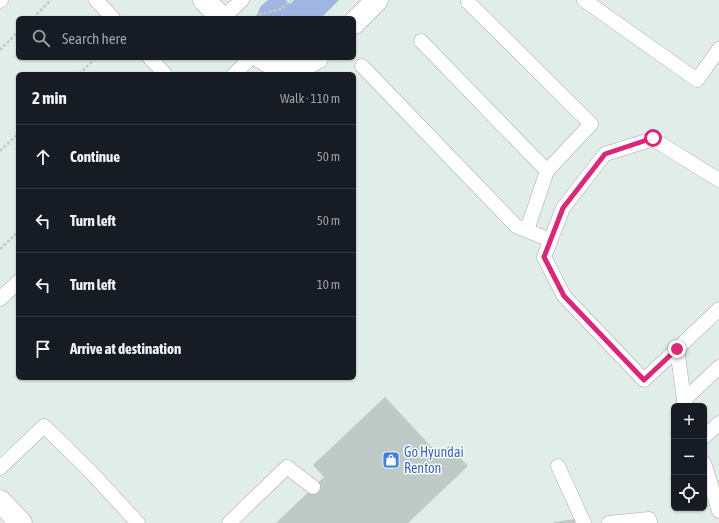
<!DOCTYPE html>
<meta charset="utf-8">
<style>
:root{--surface:#171b24;--page:#20242c;--text:#f1f3f6;--muted:#9ea1a6;--line:#363941}
body{margin:0;font-family:"Asap Condensed",sans-serif;background:var(--page);color:var(--text)}
.controls{position:absolute;right:12px;bottom:12px;display:grid;overflow:hidden;border-radius:6px;box-shadow:0 1px 3px #0004}
.controls button{width:36px;height:36px;display:grid;place-items:center;padding:0;border:0;border-bottom:1px solid var(--line);background:var(--surface);color:var(--text);font:20px sans-serif}
.stop{position:absolute;width:12px;height:12px;margin:-9px;border:3px solid #db2777;border-radius:50%;background:#fff}
.stop.end{background:#db2777;border-color:#fff;box-shadow:0 1px 4px #0008}
.list{margin:0;padding:0;list-style:none}
h2{display:flex;justify-content:space-between;align-items:center;height:52px;margin:0;padding:0 16px;font-size:17px}
h2 small{font-size:13px;font-weight:400;color:var(--muted)}
.list li{display:grid;grid-template-columns:26px 1fr auto;gap:12px;align-items:center;box-sizing:border-box;height:64px;padding:0 16px;border-top:1px solid var(--line)}
.list b{display:block;font-size:15px;white-space:nowrap}
.list em{font-size:13px;font-style:normal;color:var(--muted)}
.icon{flex:none;width:22px;height:22px;fill:none;stroke:currentColor;stroke-width:2;stroke-linecap:round;stroke-linejoin:round}
.map{position:relative;flex:none;width:719px;height:523px;overflow:hidden}
.search{position:absolute;background:var(--surface);box-shadow:0 1px 3px #0004;left:16px;top:16px;width:340px;height:44px;display:flex;align-items:center;gap:10px;box-sizing:border-box;padding:0 14px;border-radius:6px;color:var(--muted);font-size:15px}
.panel{position:absolute;background:var(--surface);box-shadow:0 1px 3px #0004;left:16px;top:72px;width:340px;height:308px;border-radius:6px}
.map>svg:first-child{display:block}
.grass{fill:#a0b5e1}
.building{fill:#bfc9c5}
.lines{fill:none;stroke-linecap:round;stroke-linejoin:round}
.lane-casing{stroke:#b4a9ac;stroke-width:15}
.street-casing{stroke:#b4a9ac;stroke-width:23}
.secondary-casing{stroke:#b4a9ac;stroke-width:23}
.path{stroke:#c8c8c8;stroke-width:2.5;stroke-dasharray:3 2;stroke-linecap:butt}
.lane{stroke:#fff;stroke-width:14}
.street{stroke:#fff;stroke-width:22}
.secondary{stroke:#fff;stroke-width:22}
.route{stroke:#db2777;stroke-width:5}
.labels{text-anchor:middle;dominant-baseline:central;stroke-width:3;stroke-linejoin:round;paint-order:stroke}
.shop-label{font-size:14px;fill:#366cbe;stroke:#fff;text-anchor:start}
</style>
<div class="map">
<svg width="719" height="523" viewBox="0 0 719 523">
<rect width="100%" height="100%" fill="#e0ede8"/>
<!-- grass -->
<polygon class="grass" points="268,0 286,0 290,4 294,0 339,0 321,18 257,18 256,17 261,6"/>
<!-- building -->
<g class="building">
<polygon points="385,397 439,455 449,446 468,466 408,523 276,523 324,477 313,465"/>
<polygon points="575,519 575,523 554,523 554,522"/>
</g>
<g class="lines">
<!-- lane casing -->
<g class="lane-casing">
<g id="lane">
<polyline points="96,0 113,18"/>
<polyline points="584,0 697,80 719,49"/>
<polyline points="0,1 1,0"/>
<polyline points="468,2 591,124 547,171 527,230"/>
<polyline points="223,18 242,0"/>
<polyline points="421,41 547,171"/>
<polyline points="150,58 165,74"/>
<polyline points="362,66 516,226 550,240"/>
<polyline points="234,74 251,58"/>
<polyline points="0,299 18,282"/>
<polyline points="677,349 644,380 564,296 544,257 563,208 605,154 653,139 719,180"/>
<polyline points="684,400 719,367"/>
<polyline points="686,406 684,400 677,349 719,309"/>
<polyline points="704,437 719,423"/>
<polyline points="704,463 719,511"/>
<polyline points="558,466 584,523"/>
<polyline points="0,468 44,426 89,470 138,523"/>
<polyline points="229,523 287,467 313,487"/>
<polyline points="609,523 649,519 650,523"/>
</g>
</g>
<!-- street casing -->
<g class="street-casing">
<g id="street">
<polyline points="204,0 222,18"/>
<polyline points="354,23 377,0"/>
<polyline points="262,58 275,66 302,66 317,58"/>
</g>
</g>
<!-- secondary casing -->
<g class="secondary-casing">
<polyline id="secondary" points="0,501 21,523"/>
</g>
<!-- path -->
<g class="path">
<polyline points="33,18 51,0"/>
<polyline points="255,18 258,15 281,9 291,0"/>
<polyline points="0,50 18,32"/>
<polyline points="79,74 96,58"/>
<polyline points="0,151 18,134"/>
<polyline points="0,249 18,232"/>
</g>
<!-- lane -->
<use href="#lane" class="lane"/>
<!-- street -->
<use href="#street" class="street"/>
<!-- secondary -->
<use href="#secondary" class="secondary"/>
</g>
<g class="lines">
<!-- route -->
<polyline class="route" points="653,138 605,154 563,208 544,257 564,296 644,380 677,349"/>
</g>
<!-- icons -->
<defs>
<g id="shop-square" transform="scale(0.9)"><rect x="-9" y="-9" width="18" height="18" rx="4" fill="#3f7fe0" stroke="#fff"/><path d="M-5-2.5h2.3a2.7 3.5 0 0 1 5.4 0H5L5.5 6h-11ZM-1.5-2.5h3a1.5 2.3 0 0 0-3 0Z" fill="#fff"/></g>
</defs>
<g fill-rule="evenodd">
<use href="#shop-square" x="391" y="460"/>
</g>
<g class="labels">
<!-- shop labels -->
<g class="shop-label">
<text x="404" y="452">Go Hyundai<tspan x="404" dy="16">Renton</tspan></text>
</g>
</g>
</svg>
<div class="controls">
<button>+</button>
<button>−</button>
<button><svg class="icon" aria-label="locate" viewBox="0 0 24 24"><circle cx="12" cy="12" r="6"/><path d="M12 2v4M12 18v4M2 12h4M18 12h4"/></svg></button>
</div>
<div class="stop" style="left:653px;top:138px"></div>
<div class="stop end" style="left:677px;top:349px"></div>
<div class="search"><svg class="icon" aria-label="search" viewBox="0 0 24 24"><circle cx="10" cy="10" r="6"/><path d="M15 15l6 6"/></svg>Search here</div>
<section class="panel">
<h2>2 min<small>Walk · 110 m</small></h2>
<ul class="list">
<li><svg class="icon" aria-label="ahead" viewBox="0 0 24 24"><path d="M12 20V5M6 11l6-6 6 6"/></svg><div><b>Continue</b></div><em>50 m</em></li>
<li><svg class="icon" aria-label="left" viewBox="0 0 24 24"><path d="M17 20v-9H6M10 6l-5 5 5 5"/></svg><div><b>Turn left</b></div><em>50 m</em></li>
<li><svg class="icon" aria-label="left" viewBox="0 0 24 24"><path d="M17 20v-9H6M10 6l-5 5 5 5"/></svg><div><b>Turn left</b></div><em>10 m</em></li>
<li><svg class="icon" aria-label="arrive" viewBox="0 0 24 24"><path d="M6 21V4h12l-3 4 3 4H6"/></svg><div><b>Arrive at destination</b></div></li>
</ul>
</section>
</div>
